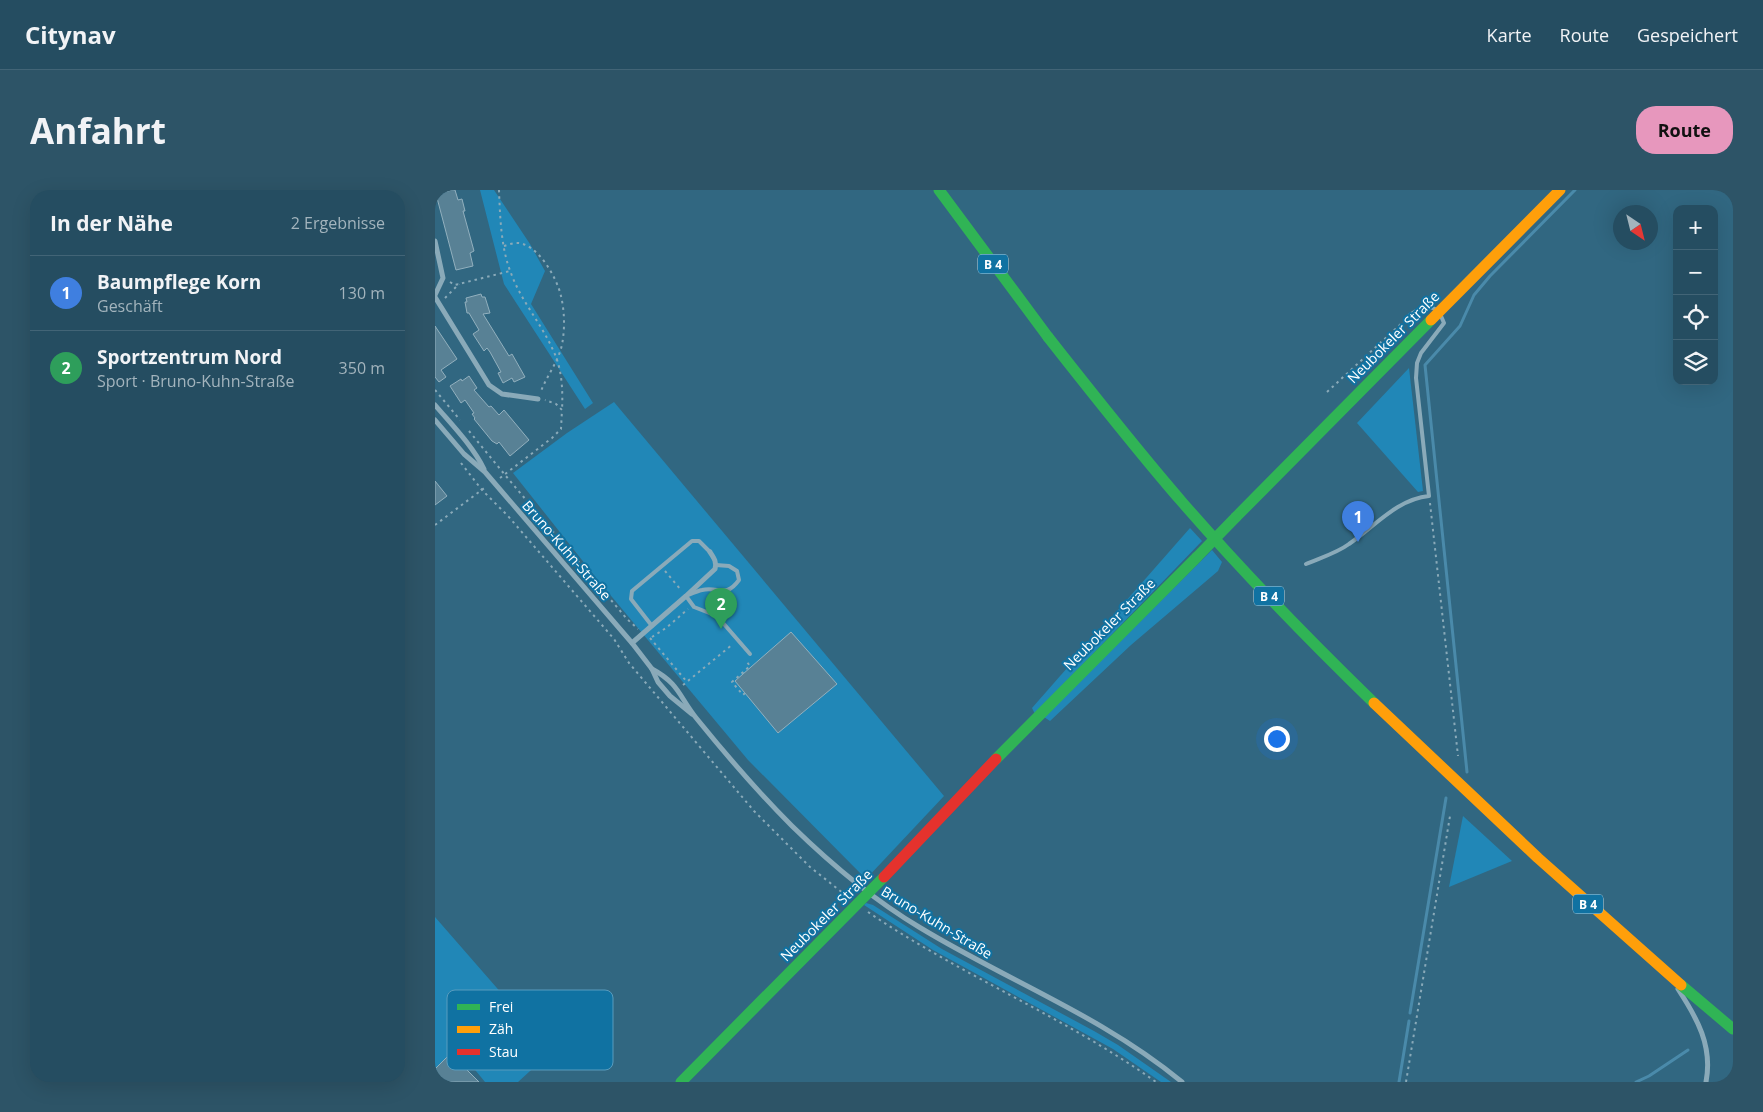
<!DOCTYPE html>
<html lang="de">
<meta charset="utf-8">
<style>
:root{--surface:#254d61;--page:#2d5467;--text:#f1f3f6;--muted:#a3b4bd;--line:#426476;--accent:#e797bd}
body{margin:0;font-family:"Open Sans",sans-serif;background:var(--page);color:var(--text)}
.controls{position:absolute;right:15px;top:15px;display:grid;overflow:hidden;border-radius:10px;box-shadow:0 5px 20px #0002}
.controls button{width:45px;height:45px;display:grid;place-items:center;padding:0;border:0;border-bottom:1px solid var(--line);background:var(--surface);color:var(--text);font:25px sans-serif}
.compass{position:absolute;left:1178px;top:15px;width:45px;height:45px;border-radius:50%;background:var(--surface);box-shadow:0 5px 20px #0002;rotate:145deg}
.you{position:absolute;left:841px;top:548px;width:18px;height:18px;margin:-12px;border:4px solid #fff;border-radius:50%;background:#1a73e8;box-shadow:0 0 0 8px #1a73e833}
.badge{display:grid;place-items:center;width:32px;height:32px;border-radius:50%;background:var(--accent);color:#fff;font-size:16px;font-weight:700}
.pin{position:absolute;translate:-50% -41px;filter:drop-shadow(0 1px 2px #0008)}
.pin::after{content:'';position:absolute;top:26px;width:18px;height:15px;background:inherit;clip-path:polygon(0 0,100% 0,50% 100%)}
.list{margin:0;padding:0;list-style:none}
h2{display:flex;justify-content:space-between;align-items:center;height:65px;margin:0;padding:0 20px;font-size:21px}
h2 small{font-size:16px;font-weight:400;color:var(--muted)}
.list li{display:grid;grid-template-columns:32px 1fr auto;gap:15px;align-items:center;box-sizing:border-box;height:75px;padding:0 20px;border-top:1px solid var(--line)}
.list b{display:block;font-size:19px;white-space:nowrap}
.list p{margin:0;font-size:16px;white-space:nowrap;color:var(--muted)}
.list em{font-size:16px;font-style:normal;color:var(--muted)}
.icon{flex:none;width:28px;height:28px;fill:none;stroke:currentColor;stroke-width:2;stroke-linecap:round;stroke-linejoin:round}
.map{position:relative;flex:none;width:1298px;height:892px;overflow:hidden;border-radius:20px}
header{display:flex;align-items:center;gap:30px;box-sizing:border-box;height:70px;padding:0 25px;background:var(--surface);border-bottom:1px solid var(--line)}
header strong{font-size:24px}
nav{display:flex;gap:28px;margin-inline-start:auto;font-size:18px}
.intro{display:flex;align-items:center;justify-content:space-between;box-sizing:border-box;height:120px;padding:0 30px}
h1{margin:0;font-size:35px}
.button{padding:12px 22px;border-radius:20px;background:var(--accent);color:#111;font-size:18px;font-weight:700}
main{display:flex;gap:30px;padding:0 30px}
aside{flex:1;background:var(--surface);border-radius:20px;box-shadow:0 5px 20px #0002}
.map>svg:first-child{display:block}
.green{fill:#2187b7}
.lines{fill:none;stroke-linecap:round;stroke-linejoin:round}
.stream{stroke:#4a8aaa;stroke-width:3}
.building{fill:#588195;stroke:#92b0be}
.path{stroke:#8aaab9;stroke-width:2;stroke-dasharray:2.5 4;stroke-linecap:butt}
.lane{stroke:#8aaab9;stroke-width:4}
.street{stroke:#8aaab9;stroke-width:5}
.fast{stroke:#30b455;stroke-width:11}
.slow{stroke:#ff9f0a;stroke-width:11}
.jam{stroke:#e5322d;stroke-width:11}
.fast-bridge{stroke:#30b455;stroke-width:11}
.labels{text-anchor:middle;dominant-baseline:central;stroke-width:4;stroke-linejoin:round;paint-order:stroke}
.shield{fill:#1072a2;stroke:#b7d5e3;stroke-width:1}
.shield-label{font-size:12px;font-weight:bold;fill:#fff}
.street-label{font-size:14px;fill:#fff;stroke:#1072a2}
.key{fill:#1072a2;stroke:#589cbe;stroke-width:1}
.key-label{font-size:14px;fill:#fff}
</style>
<header>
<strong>Citynav</strong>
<nav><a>Karte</a><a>Route</a><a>Gespeichert</a></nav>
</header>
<div class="intro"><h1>Anfahrt</h1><a class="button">Route</a></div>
<main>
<aside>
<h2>In der Nähe<small>2 Ergebnisse</small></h2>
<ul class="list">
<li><span class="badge" style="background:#3f7fe0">1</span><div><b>Baumpflege Korn</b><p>Geschäft</p></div><em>130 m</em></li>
<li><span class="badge" style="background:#2e9e5b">2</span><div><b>Sportzentrum Nord</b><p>Sport · Bruno-Kuhn-Straße</p></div><em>350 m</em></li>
</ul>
</aside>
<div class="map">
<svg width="1298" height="892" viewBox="0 0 1298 892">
<rect width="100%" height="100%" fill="#316781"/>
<!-- green -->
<g class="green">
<polygon points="45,0 59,0 95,54 110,81 96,114 158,213 150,219 69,94"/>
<polygon points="974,178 988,301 983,302 922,233"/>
<polygon points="179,212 509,606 431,689 313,570 162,389 78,283 132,243"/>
<polygon points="755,338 767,351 600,524 597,518"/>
<polygon points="777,360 787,372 783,381 696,455 615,531 609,527"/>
<polygon points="1028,626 1077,671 1014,697"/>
<polygon points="431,713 438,715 507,759 659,841 683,855 736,892 726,892 678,859 498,760 429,715"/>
<polygon points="0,727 117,861 83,892 50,892 23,859 0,881"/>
</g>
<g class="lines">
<!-- stream -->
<g class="stream">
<polyline points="1032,582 990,175 1025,136 1039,105 1055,86 1140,0"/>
<polyline points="975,823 1011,608"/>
<polyline points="964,892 974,831"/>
<polyline points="1201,892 1214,886 1253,860"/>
</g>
</g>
<!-- building -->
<g class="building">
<polygon points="17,0 20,0 23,10 27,9 30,21 28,21 39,61 35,63 38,76 21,80 1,4"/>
<polygon points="46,104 47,107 50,107 55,123 48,124 74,166 77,164 90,187 79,192 77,188 68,193 63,183 66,182 55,162 52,158 49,161 38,144 44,140 34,123 32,123 30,112 32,112 31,108"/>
<polygon points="0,136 22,169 6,180 11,187 4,192 0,187"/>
<polygon points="34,186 42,198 39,200 54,217 56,216 64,225 69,220 94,250 75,266 64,252 62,254 57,251 39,229 40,228 37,224 39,223 30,210 26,213 15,196 26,189 27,191"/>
<polygon points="0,291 12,306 0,315"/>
<polygon points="356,442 402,494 343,543 300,491"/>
<polygon points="15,864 26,874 44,892 0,892 0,879"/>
</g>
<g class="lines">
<!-- path -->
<g class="path">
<path d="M 64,0 C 65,26 66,59 76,83 C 86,111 106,133 118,160 C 127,178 128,200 127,220"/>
<path d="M 69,56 C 73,55 77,53 81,53 C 102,52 122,88 126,106 C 129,119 130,134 128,148 C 126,169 113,183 106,201"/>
<polyline points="15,92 20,95 75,81"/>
<polyline points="10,108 24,94"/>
<polyline points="0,200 25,230"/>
<polyline points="892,202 969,131"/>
<polyline points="34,241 70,285 192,429 203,439"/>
<polyline points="26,273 47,300 73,326 179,449 194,473 319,621 375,677 413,707"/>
<polyline points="65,288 117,248 126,239 127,220 121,214 110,210"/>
<polyline points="995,313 1023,566"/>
<polyline points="0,335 52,296"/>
<polyline points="230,381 246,400"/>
<polyline points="217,447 231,438 253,419"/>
<polyline points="215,448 252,492"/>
<polyline points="248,495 298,454"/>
<polyline points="310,503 308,505 297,492 315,476 312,472 314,471"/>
<path d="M 433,722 C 525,785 630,827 721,892"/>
<polyline points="971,892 1015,626"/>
</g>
<!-- lane -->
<g class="lane">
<path d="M 975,125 C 984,119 992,114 1002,120"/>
<path d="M 871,374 C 885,368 902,363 914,354 C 939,337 962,309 994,306 L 981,188 L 982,173 L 986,163 L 1009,133 L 1006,126"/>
<path d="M 281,375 L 294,376 L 302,381 L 304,390 C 290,409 284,396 267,400 C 262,401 256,404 251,406 L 259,417 L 282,426 L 315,464"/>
<polyline points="217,436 196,409 197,401 257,351 264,351 275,362"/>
</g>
<!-- street -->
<g class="street">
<polyline points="0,51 8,88 0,105"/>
<polyline points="0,107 54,195 67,204 103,209"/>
<path d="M 0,215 C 17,235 37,255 49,279"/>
<polyline points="0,230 29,264 50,282 197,453 217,479 223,492 235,506 257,524"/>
<path d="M 197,453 L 251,406 L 280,379 C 282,372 279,368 275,362"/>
<path d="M 217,479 C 245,494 244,507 262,529 C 292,566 323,602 357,636 C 396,674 437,709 484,737 C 571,790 669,827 747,892"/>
<path d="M 1243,799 C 1262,828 1278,856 1271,892"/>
</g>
<!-- fast -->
<g class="fast">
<polyline points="504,0 613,147"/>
<path d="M 613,147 C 657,203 701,259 747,312 C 808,382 873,449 939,513"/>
<polyline points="801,327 996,130"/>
<polyline points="561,569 762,367"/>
<polyline points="1246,795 1298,839"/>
<polyline points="246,892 449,687"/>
</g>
<!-- slow -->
<g class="slow">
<polyline points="996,130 1125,0"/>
<polyline points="939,513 1103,668 1246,795"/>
</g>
<!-- jam -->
<polyline class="jam" points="449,687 561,569"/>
<!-- fast-bridge -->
<polyline class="fast-bridge" points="762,367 801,327"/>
</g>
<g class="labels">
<!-- shield labels -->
<g class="shield">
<rect x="543" y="64.5" width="30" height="19" rx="4"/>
<rect x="819" y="396.5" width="30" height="19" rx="4"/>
<rect x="1138" y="704.5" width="30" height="19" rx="4"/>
</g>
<g class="shield-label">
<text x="558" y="74">B 4</text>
<text x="834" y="406">B 4</text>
<text x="1153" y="714">B 4</text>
</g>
<!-- street labels -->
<g class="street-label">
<text transform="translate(958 147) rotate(-45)">Neubokeler Straße</text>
<text transform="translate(132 360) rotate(49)">Bruno-Kuhn-Straße</text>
<text transform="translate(674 434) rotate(-45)">Neubokeler Straße</text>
<text transform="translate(391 725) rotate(-45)">Neubokeler Straße</text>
<text transform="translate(502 732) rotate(31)">Bruno-Kuhn-Straße</text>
</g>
</g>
<!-- legend -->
<rect x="12" y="800" width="166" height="80" rx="8" class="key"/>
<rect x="22" y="814" width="23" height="6" fill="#30b455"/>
<rect x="22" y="836" width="23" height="7" fill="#ff9f0a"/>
<rect x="22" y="859" width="23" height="6" fill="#e5322d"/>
<g class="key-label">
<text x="54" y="822">Frei</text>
<text x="54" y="844">Zäh</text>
<text x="54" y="867">Stau</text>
</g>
</svg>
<div class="controls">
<button>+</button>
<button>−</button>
<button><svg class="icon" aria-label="locate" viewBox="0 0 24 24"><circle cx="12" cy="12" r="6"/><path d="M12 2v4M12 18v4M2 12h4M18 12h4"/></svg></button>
<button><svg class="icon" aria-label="layers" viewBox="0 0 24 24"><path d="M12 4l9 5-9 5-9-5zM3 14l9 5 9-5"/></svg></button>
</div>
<svg class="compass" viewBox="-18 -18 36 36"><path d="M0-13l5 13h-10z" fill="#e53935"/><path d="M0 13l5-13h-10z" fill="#a3b4bd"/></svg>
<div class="you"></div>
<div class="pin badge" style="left:923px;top:352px;background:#3f7fe0">1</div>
<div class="pin badge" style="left:286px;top:439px;background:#2e9e5b">2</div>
</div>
</main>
